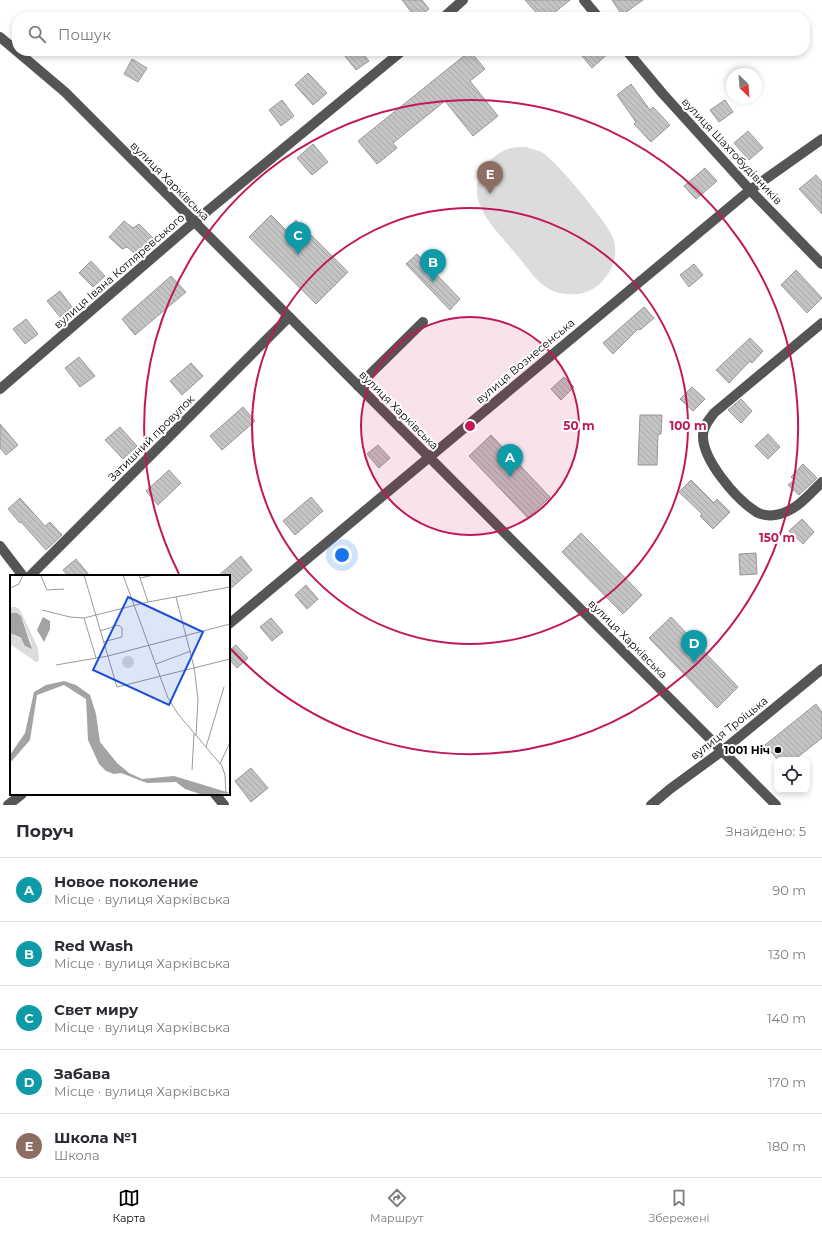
<!DOCTYPE html>
<html lang="uk">
<meta charset="utf-8">
<style>
:root{--surface:#fff;--page:#f2f2f3;--text:#2b2b33;--muted:#7c7c81;--line:#e1e1e2;--accent:#000}
body{margin:0;font-family:Montserrat,sans-serif;background:var(--page);color:var(--text)}
.controls{position:absolute;right:12px;bottom:12px;display:grid;overflow:hidden;border-radius:8px;box-shadow:0 2px 6px #0003}
.controls button{width:36px;height:36px;display:grid;place-items:center;padding:0;border:0;border-bottom:1px solid var(--line);background:var(--surface);color:var(--text);font:20px sans-serif}
.compass{position:absolute;left:726px;top:68px;width:36px;height:36px;border-radius:50%;background:var(--surface);box-shadow:0 2px 6px #0003;rotate:155deg}
.you{position:absolute;left:342px;top:555px;width:14px;height:14px;margin:-10px;border:3px solid #fff;border-radius:50%;background:#1a73e8;box-shadow:0 0 0 6px #1a73e833}
.badge{display:grid;place-items:center;width:26px;height:26px;border-radius:50%;background:var(--accent);color:#fff;font-size:13px;font-weight:700}
.pin{position:absolute;translate:-50% -33px;filter:drop-shadow(0 1px 2px #0008)}
.pin::after{content:'';position:absolute;top:21px;width:14px;height:12px;background:inherit;clip-path:polygon(0 0,100% 0,50% 100%)}
.list{margin:0;padding:0;list-style:none}
h2{display:flex;justify-content:space-between;align-items:center;height:52px;margin:0;padding:0 16px;font-size:17px}
h2 small{font-size:13px;font-weight:400;color:var(--muted)}
.list li{display:grid;grid-template-columns:26px 1fr auto;gap:12px;align-items:center;box-sizing:border-box;height:64px;padding:0 16px;border-top:1px solid var(--line)}
.list b{display:block;font-size:15px;white-space:nowrap}
.list p{margin:0;font-size:13px;white-space:nowrap;color:var(--muted)}
.list em{font-size:13px;font-style:normal;color:var(--muted)}
.icon{flex:none;width:22px;height:22px;fill:none;stroke:currentColor;stroke-width:2;stroke-linecap:round;stroke-linejoin:round}
.map{position:relative;flex:none;width:822px;height:805px;overflow:hidden}
.search{position:absolute;background:var(--surface);box-shadow:0 2px 6px #0003;left:12px;right:12px;top:12px;height:44px;display:flex;align-items:center;gap:10px;box-sizing:border-box;padding:0 14px;border-radius:16px;color:var(--muted);font-size:15px}
.sheet{height:372px;background:var(--surface)}
nav{display:flex;justify-content:space-around;align-items:center;box-sizing:border-box;height:56px;border-top:1px solid var(--line);background:var(--surface);font-size:11px;color:var(--muted)}
nav a{display:grid;justify-items:center;gap:2px}
nav .on{color:var(--accent)}
.map>svg:first-child{display:block}
.pitch{fill:#dcdcdc}
.building{fill:url(#building-back-hatch);stroke:#999}
.lines{fill:none;stroke-linecap:round;stroke-linejoin:round}
.minor{stroke:#555;stroke-width:10}
.ring{fill:none;stroke:#c2185b;stroke-width:2}
.poi-dot{fill:#000;stroke:#fff;stroke-width:1.5}
.labels{text-anchor:middle;dominant-baseline:central;stroke-width:4;stroke-linejoin:round;paint-order:stroke}
.street-label{font-size:11px;fill:#000;stroke:#fff}
.poi-label{font-size:11px;font-weight:bold;fill:#000;stroke:#fff;text-anchor:end}
.inset-road{fill:none;stroke:#999;stroke-width:1}
.view{fill:#1d4ed8;fill-opacity:0.15;stroke:#1d4ed8;stroke-width:2}
.inset-edge{fill:none;stroke:#000;stroke-width:2}
.centre{fill:#c2185b;stroke:#fff;stroke-width:2}
.ring-label{font-size:12px;text-anchor:middle;font-weight:bold;fill:#c2185b;stroke:#fff;stroke-width:4;stroke-linejoin:round;paint-order:stroke}
</style>
<div class="map">
<svg width="822" height="805" viewBox="0 0 822 805">
<defs>
<pattern id="building-back-hatch" width="6" height="6" patternUnits="userSpaceOnUse"><rect width="6" height="6" fill="#c4c4c4"/><path d="M-1 5l2 2M0 0l6 6M5-1l2 2" fill="none" stroke="#a7a7a7"/></pattern>
</defs>
<rect width="100%" height="100%" fill="#fff"/>
<!-- pitch -->
<path class="pitch" d="M 526,147 C 531,149 538,150 543,153 C 556,161 609,224 613,238 C 618,252 614,268 605,278 C 598,287 589,293 577,294 C 568,295 559,294 551,290 C 536,283 526,265 515,253 C 503,238 487,223 480,205 C 470,182 486,157 508,149 C 513,147 520,147 526,147 Z"/>
<!-- building -->
<g class="building">
<polygon points="402,0 422,0 429,9 418,17 415,17"/>
<polygon points="525,0 570,0 549,17 540,17"/>
<polygon points="612,0 643,0 622,15"/>
<polygon points="341,51 361,51 369,61 356,70"/>
<polygon points="470,51 485,69 470,81 498,116 473,136 445,101 393,143 397,148 377,164 358,141"/>
<polygon points="578,51 611,51 592,68"/>
<polygon points="132,59 147,68 138,82 124,74"/>
<polygon points="308,73 327,93 313,105 295,85"/>
<polygon points="631,84 650,110 653,107 670,125 651,142 634,124 636,122 617,95"/>
<polygon points="282,100 294,116 281,126 269,110"/>
<polygon points="725,100 733,112 719,122 710,110"/>
<polygon points="748,131 763,148 749,160 734,143"/>
<polygon points="313,144 328,162 312,175 297,158"/>
<polygon points="705,168 717,181 696,199 684,186"/>
<polygon points="816,175 822,182 822,214 799,189"/>
<polygon points="271,215 286,230 296,220 348,272 316,304 249,237"/>
<polygon points="124,221 133,228 139,224 154,239 138,256 127,247 122,249 109,237"/>
<polygon points="417,254 460,299 450,310 406,264"/>
<polygon points="91,261 105,276 93,287 79,273"/>
<polygon points="694,264 703,275 689,287 680,275"/>
<polygon points="796,270 822,298 807,313 781,285"/>
<polygon points="171,276 186,292 135,335 122,319"/>
<polygon points="60,291 72,307 60,317 47,301"/>
<polygon points="644,307 654,318 640,330 638,329 613,354 603,343"/>
<polygon points="26,319 38,334 25,344 13,329"/>
<polygon points="750,338 763,351 752,363 750,361 729,383 716,370"/>
<polygon points="79,357 95,376 80,387 65,368"/>
<polygon points="191,363 203,376 182,395 170,381"/>
<polygon points="564,377 574,387 561,400 551,389"/>
<polygon points="692,387 705,399 693,411 680,399"/>
<polygon points="741,399 752,411 741,423 728,410"/>
<polygon points="243,407 255,421 222,450 210,436"/>
<polygon points="640,415 662,415 661,434 658,434 657,465 638,465"/>
<polygon points="0,424 18,445 6,455 0,448"/>
<polygon points="120,427 137,446 123,459 105,440"/>
<polygon points="768,434 780,447 768,459 755,446"/>
<polygon points="491,435 550,497 528,518 469,456"/>
<polygon points="378,445 390,458 379,468 367,454"/>
<polygon points="803,464 817,478 799,495 788,485 794,480 791,477"/>
<polygon points="169,470 181,483 158,505 146,491"/>
<polygon points="691,480 714,503 717,499 730,512 713,529 700,516 702,514 679,492"/>
<polygon points="311,497 323,511 295,535 283,521"/>
<polygon points="20,498 45,526 50,522 62,535 46,550 21,522 20,523 8,509"/>
<polygon points="802,519 814,532 803,544 789,531"/>
<polygon points="581,533 642,595 623,614 562,552"/>
<polygon points="756,553 757,574 740,575 739,554"/>
<polygon points="241,556 252,570 229,590 229,576 218,576"/>
<polygon points="76,559 90,576 68,576 63,570"/>
<polygon points="306,585 318,599 307,609 295,595"/>
<polygon points="671,617 738,687 717,708 649,638"/>
<polygon points="271,618 283,632 272,641 260,627"/>
<polygon points="236,645 248,658 237,668 229,659 229,651"/>
<polygon points="816,704 822,712 822,738 794,760 778,760 765,745"/>
<polygon points="251,768 268,788 251,802 235,781"/>
</g>
<g class="lines">
<!-- minor -->
<g class="minor">
<polyline points="584,0 598,17"/>
<polyline points="444,17 463,0"/>
<polyline points="0,37 65,92 776,805"/>
<polyline points="627,51 663,94 750,190 822,264"/>
<path d="M 822,323 L 714,413 C 709,420 703,426 703,435 C 702,459 735,498 755,511 C 760,515 769,516 775,515 C 795,512 808,496 822,482"/>
<polyline points="358,386 423,322"/>
<polyline points="0,389 194,222 402,51"/>
<polyline points="0,546 23,576"/>
<polyline points="30,576 289,317"/>
<polyline points="229,624 750,190 822,139"/>
<polyline points="215,794 224,805"/>
<polyline points="8,805 22,794"/>
<polyline points="651,805 670,789 722,751 822,669"/>
</g>
</g>
<!-- distance rings -->
<circle cx="470" cy="426" r="109" fill="#c2185b" fill-opacity=".12"/>
<g class="ring">
<circle cx="470" cy="426" r="109"/>
<circle cx="470" cy="426" r="218"/>
<path d="M179 574A327 327 0 1 1 231 649"/>
</g>
<!-- markers -->
<circle class="poi-dot" cx="778" cy="750" r="4"/>
<g class="labels">
<!-- street labels -->
<g class="street-label">
<text transform="translate(732 151) rotate(47)">вулиця Шахтобудівників</text>
<text transform="translate(170 181) rotate(45)">вулиця Харківська</text>
<text transform="translate(119 271) rotate(-41)">вулиця Івана Котляревського</text>
<text transform="translate(525 361) rotate(-40)">вулиця Вознесенська</text>
<text transform="translate(399 410) rotate(45)">вулиця Харківська</text>
<text transform="translate(151 438) rotate(-45)">Затишний провулок</text>
<text transform="translate(628 639) rotate(45)">вулиця Харківська</text>
<text transform="translate(729 728) rotate(-38)">вулиця Троїцька</text>
</g>
<!-- poi labels -->
<g class="poi-label">
<text x="770" y="750">1001 Ніч</text>
</g>
</g>
<!-- overview -->
<g transform="translate(10 575)">
<rect width="220" height="220" fill="#fff"/>
<path d="M 0,32 L 6,32 L 10,35 L 28,73 L 29,86 L 26,87 L 0,69 L 0,58 L 22,70 L 11,41 L 7,38 L 0,38 Z" fill="#dcdcdc"/>
<path d="M112 87a6 6 0 1 1 12 0a6 6 0 1 1-12 0Z" fill="#dcdcdc"/>
<path d="M 0,38 L 7,38 L 11,41 L 22,74 L 15,71 L 11,63 L 0,58 ZM 33,42 L 40,46 L 40,54 L 34,67 L 27,55 ZM 54,106 L 66,110 L 80,120 L 86,139 L 90,167 L 107,188 L 119,198 L 132,204 L 164,201 L 220,218 L 193,220 L 175,214 L 166,207 L 137,208 L 111,198 L 104,199 L 96,196 L 89,189 L 78,165 L 76,124 L 54,110 L 27,120 L 20,165 L 0,188 L 0,180 L 15,158 L 24,117 L 36,110 Z" fill="#a3a3a3"/>
<path class="inset-road" d="M 15,0 L 34,0M 74,0 L 107,112 L 220,84M 113,0 L 158,123 L 168,139 L 212,191 L 215,200 L 216,220M 129,0 L 138,27M 31,1 L 37,15 L 54,14M 130,3 L 144,0M 0,13 L 9,9 L 13,0M 166,22 L 184,92 L 188,124 L 186,161M 32,35 L 60,42 L 74,43 L 138,27 L 220,12M 74,43 L 86,83M 90,56 L 108,50 L 112,53 L 112,62 L 93,67M 146,89 L 181,76M 46,90 L 98,81 L 220,49M 196,172 L 214,112M 210,189 L 220,167M 182,195 L 184,159"/>
<path class="view" d="M 118,22 L 193,57 L 159,130 L 83,95 Z"/>
<rect width="220" height="220" class="inset-edge"/>
</g>
<circle cx="470" cy="426" r="6" class="centre"/>
<g class="ring-label">
<text x="579" y="430">50 m</text>
<text x="688" y="430">100 m</text>
<text x="777" y="542">150 m</text>
</g>
</svg>
<div class="controls">
<button><svg class="icon" aria-label="locate" viewBox="0 0 24 24"><circle cx="12" cy="12" r="6"/><path d="M12 2v4M12 18v4M2 12h4M18 12h4"/></svg></button>
</div>
<svg class="compass" viewBox="-18 -18 36 36"><path d="M0-13l5 13h-10z" fill="#e53935"/><path d="M0 13l5-13h-10z" fill="#7c7c81"/></svg>
<div class="you"></div>
<div class="pin badge" style="left:510px;top:477px;background:#0f9aa8">A</div>
<div class="pin badge" style="left:433px;top:282px;background:#0f9aa8">B</div>
<div class="pin badge" style="left:298px;top:255px;background:#0f9aa8">C</div>
<div class="pin badge" style="left:694px;top:663px;background:#0f9aa8">D</div>
<div class="pin badge" style="left:490px;top:194px;background:#8d6e63">E</div>
<div class="search"><svg class="icon" aria-label="search" viewBox="0 0 24 24"><circle cx="10" cy="10" r="6"/><path d="M15 15l6 6"/></svg>Пошук</div>
</div>
<section class="sheet">
<h2>Поруч<small>Знайдено: 5</small></h2>
<ul class="list">
<li><span class="badge" style="background:#0f9aa8">A</span><div><b>Новое поколение</b><p>Місце · вулиця Харківська</p></div><em>90 m</em></li>
<li><span class="badge" style="background:#0f9aa8">B</span><div><b>Red Wash</b><p>Місце · вулиця Харківська</p></div><em>130 m</em></li>
<li><span class="badge" style="background:#0f9aa8">C</span><div><b>Свет миру</b><p>Місце · вулиця Харківська</p></div><em>140 m</em></li>
<li><span class="badge" style="background:#0f9aa8">D</span><div><b>Забава</b><p>Місце · вулиця Харківська</p></div><em>170 m</em></li>
<li><span class="badge" style="background:#8d6e63">E</span><div><b>Школа №1</b><p>Школа</p></div><em>180 m</em></li>
</ul>
</section>
<nav>
<a class="on"><svg class="icon" aria-label="map" viewBox="0 0 24 24"><path d="M3 6l6-2 6 2 6-2v14l-6 2-6-2-6 2zM9 4v14M15 6v14"/></svg>Карта</a>
<a><svg class="icon" aria-label="directions" viewBox="0 0 24 24"><path d="M12 3l9 9-9 9-9-9zM9 14v-3h6M13 9l2 2-2 2"/></svg>Маршрут</a>
<a><svg class="icon" aria-label="saved" viewBox="0 0 24 24"><path d="M7 4h10v16l-5-4-5 4z"/></svg>Збережені</a>
</nav>
